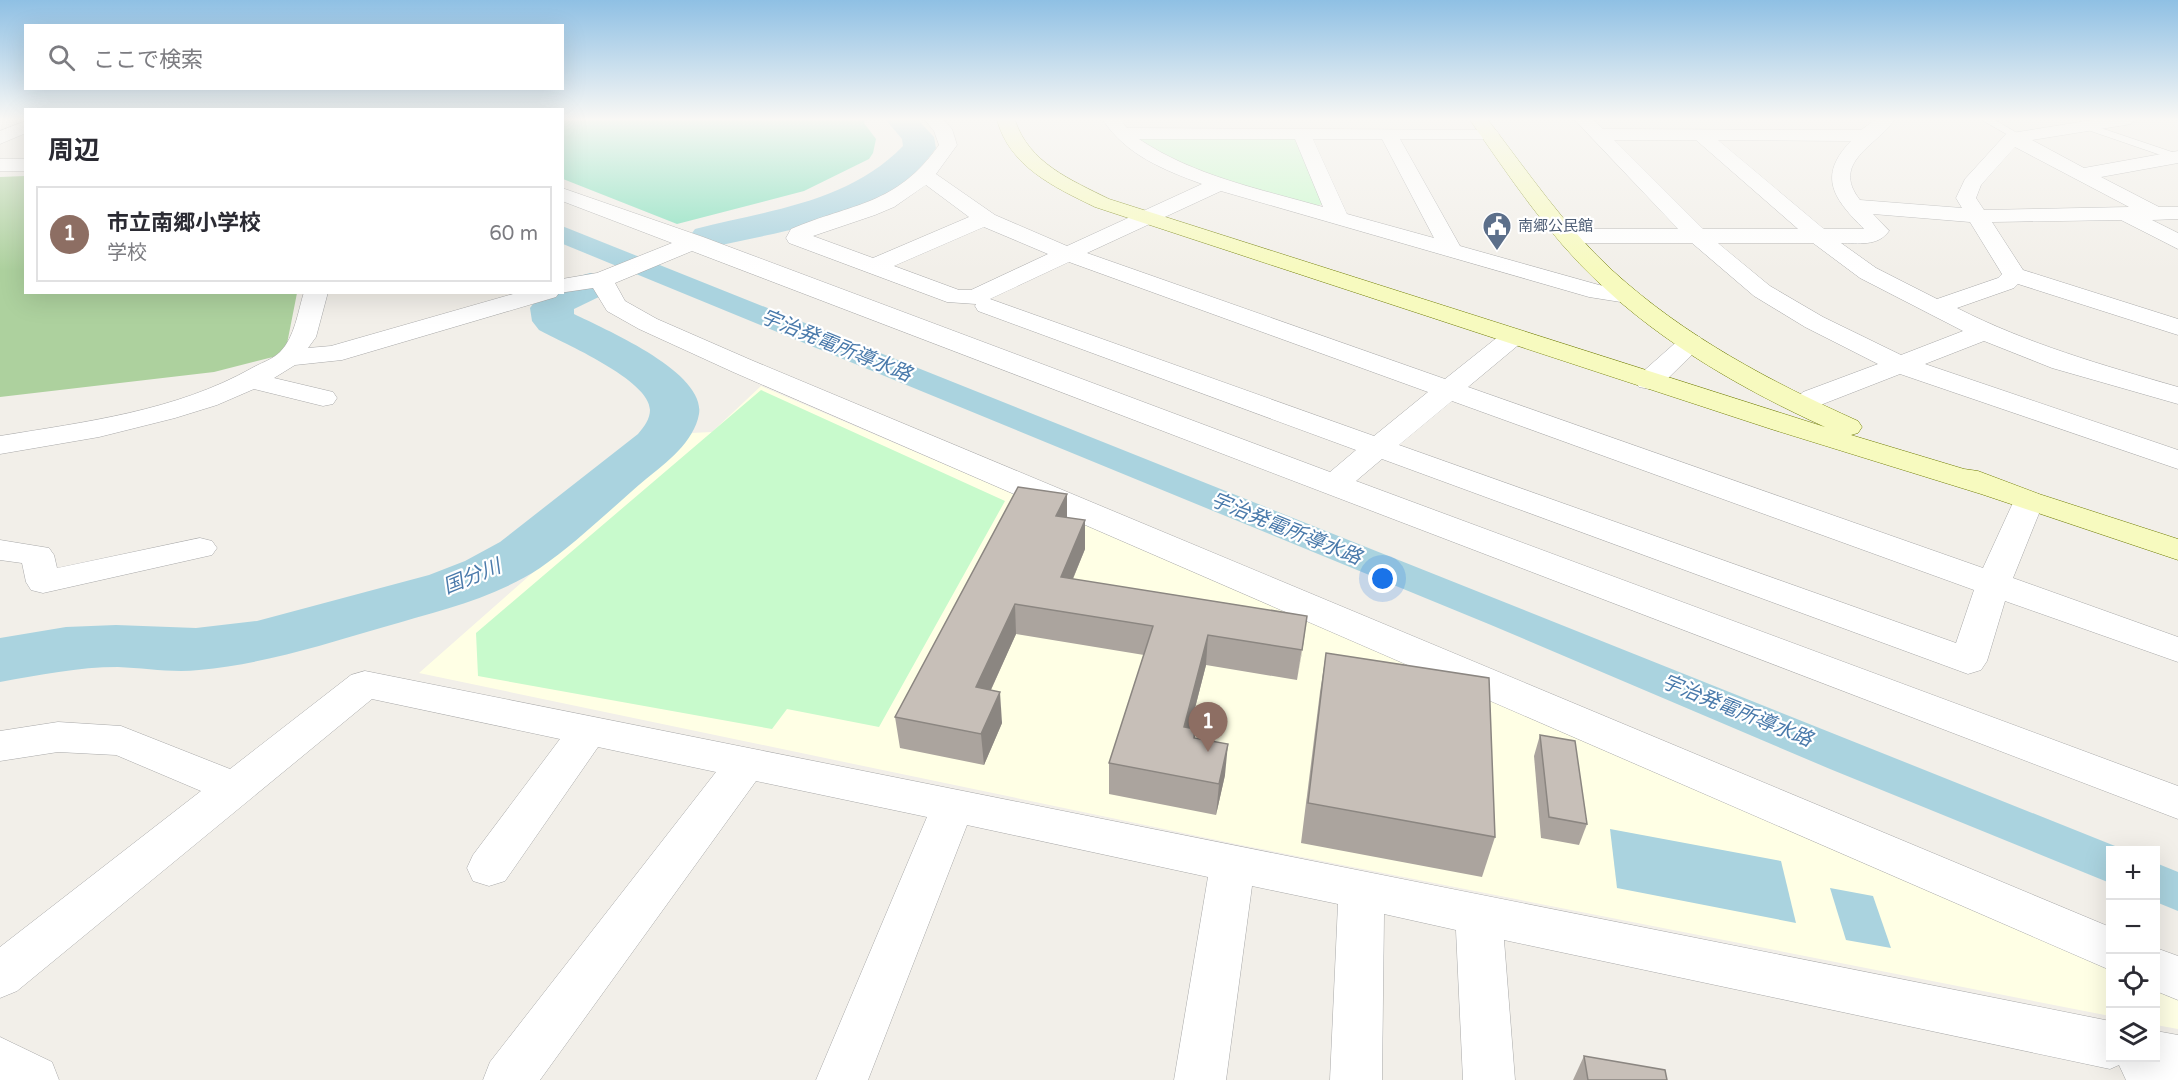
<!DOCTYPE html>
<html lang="ja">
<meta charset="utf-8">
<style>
:root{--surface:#fff;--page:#f2f2f3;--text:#2b2b33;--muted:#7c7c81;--line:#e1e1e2;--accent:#b45309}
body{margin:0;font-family:"Varela Round","Noto Sans JP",sans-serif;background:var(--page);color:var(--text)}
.controls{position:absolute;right:18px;bottom:18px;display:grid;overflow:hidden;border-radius:0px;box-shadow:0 6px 24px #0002}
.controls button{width:54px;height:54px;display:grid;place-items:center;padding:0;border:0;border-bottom:2px solid var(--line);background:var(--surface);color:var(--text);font:30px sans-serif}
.you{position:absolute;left:1383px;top:579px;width:21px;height:21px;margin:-15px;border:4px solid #fff;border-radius:50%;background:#1a73e8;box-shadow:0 0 0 9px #1a73e833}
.badge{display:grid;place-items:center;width:39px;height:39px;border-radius:50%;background:var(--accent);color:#fff;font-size:20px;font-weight:700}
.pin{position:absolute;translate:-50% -50px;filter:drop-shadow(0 2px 3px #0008)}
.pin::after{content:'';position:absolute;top:32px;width:21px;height:18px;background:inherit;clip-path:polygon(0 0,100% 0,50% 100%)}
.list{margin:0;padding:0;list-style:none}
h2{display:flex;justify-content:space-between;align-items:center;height:78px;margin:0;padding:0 24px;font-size:26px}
h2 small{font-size:20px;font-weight:400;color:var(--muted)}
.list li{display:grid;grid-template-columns:39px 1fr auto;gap:18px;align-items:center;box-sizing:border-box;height:96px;margin:0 12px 12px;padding:0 12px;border:2px solid var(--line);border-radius:0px}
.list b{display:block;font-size:22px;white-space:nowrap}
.list p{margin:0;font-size:20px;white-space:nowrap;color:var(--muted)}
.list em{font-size:20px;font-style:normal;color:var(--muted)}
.icon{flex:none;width:33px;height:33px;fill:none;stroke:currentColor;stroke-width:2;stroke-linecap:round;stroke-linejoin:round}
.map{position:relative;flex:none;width:2178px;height:1080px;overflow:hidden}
.search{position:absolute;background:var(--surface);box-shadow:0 6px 24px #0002;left:24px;top:24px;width:540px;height:66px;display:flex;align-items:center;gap:15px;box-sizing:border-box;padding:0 21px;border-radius:0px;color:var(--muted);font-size:22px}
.panel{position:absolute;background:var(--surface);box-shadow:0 6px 24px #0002;left:24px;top:108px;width:540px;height:186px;border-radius:0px}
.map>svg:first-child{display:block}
.education{fill:#ffffe5}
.forest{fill:#add19e}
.park{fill:#c8facc}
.pitch{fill:#88e0be}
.water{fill:#aad3df}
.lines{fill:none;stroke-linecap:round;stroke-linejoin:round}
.river{fill:#aad3df;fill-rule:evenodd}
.lane-casing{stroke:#a9a9a9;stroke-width:1}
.street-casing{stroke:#a9a9a9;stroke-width:1}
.secondary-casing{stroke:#707d05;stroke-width:1}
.lane{fill:#fff;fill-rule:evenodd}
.street{fill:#fff;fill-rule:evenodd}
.secondary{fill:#f7fabf;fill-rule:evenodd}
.wall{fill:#aba49e}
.shaded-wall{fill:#8b8681}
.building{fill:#c7bfb8;stroke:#8b8681;stroke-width:1.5}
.labels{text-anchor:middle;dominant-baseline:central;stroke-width:4.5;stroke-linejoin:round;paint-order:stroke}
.far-service-label{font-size:15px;fill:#4e5e75;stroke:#fff;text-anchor:start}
.water-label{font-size:20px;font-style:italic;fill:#4a7aab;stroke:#fff}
</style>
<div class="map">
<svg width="2178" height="1080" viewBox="0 0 2178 1080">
<rect width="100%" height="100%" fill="#f2efe9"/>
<!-- education -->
<g class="education">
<polygon points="761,386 1805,832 2110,969 2110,1016 1236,844 419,673 691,433 712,432"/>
<polygon points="2156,989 2178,1000 2178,1029 2156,1025"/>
</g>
<!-- forest -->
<polygon class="forest" points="25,176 26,292 297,293 285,354 214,372 0,397 0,177"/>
<!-- park -->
<g class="park">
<polygon points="1143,136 1289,137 1298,139 1324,204 1311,206 1182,166 1135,139"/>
<polygon points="761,390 1005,501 879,727 787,709 772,729 478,676 476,633"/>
</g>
<!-- pitch -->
<polygon class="pitch" points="562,120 865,120 864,123 876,139 873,153 869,159 804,191 677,224 563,179"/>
<!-- water -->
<g class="water">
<polygon points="562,226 2125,850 2110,850 2110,883 1830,769 1491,625 563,244"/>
<polygon points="1610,829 1781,861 1796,923 1617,888"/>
<polygon points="2156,863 2178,872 2178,911 2156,902"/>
<polygon points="1830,888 1873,896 1891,948 1846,940"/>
</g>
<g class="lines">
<!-- river -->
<g class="river">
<path d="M 886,120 L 918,120 L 934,137 L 936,148 C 886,221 787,229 708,248 L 695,245 L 689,237 L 695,229 C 768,210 848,203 903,146 L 902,139 Z"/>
<path d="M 590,273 L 605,276 L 611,285 L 605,294 L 574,309 L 574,314 C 604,329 706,372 699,414 C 694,442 666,463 646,479 C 613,507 575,544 540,568 C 493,599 437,611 384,627 C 322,645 264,664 199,670 C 173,673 145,668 118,667 C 78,667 39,675 0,682 L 0,638 L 66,627 L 116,625 L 196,628 L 257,621 L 429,575 L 465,561 L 500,542 L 638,434 C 644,427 650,419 650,410 C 650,380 563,343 539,330 L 532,321 L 530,308 L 542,292 L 562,292 L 562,281 Z"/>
</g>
<!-- lane casing -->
<g class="lane-casing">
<g id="lane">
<polygon points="1982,120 1995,120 2024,137 2019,140 2015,139"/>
<polygon points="2086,123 2178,154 2178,161 2082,128 2082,124"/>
</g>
</g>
<!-- street casing -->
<g class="street-casing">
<g id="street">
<path d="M 925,120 L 944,120 L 952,129 L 957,145 L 936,174 L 995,215 L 1067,246 L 1202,184 C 1164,170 1126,155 1103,120 L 1121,120 L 1127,128 L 1496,130 L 1499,134 L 1496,138 L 1490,139 L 1400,139 L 1460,246 L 1599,285 L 1636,291 L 1639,296 L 1636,301 L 1627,303 L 1589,297 L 1221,191 L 1087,253 L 1445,379 L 1504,332 L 1513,329 L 1522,332 L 1526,337 L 1522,342 L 1468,387 L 1983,568 L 2017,494 L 2028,492 L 2039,494 L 2044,501 L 2013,578 L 2178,637 L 2178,662 L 2005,601 L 1987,661 L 1981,670 L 1968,674 L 1382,459 L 1356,481 L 2178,786 L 2178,819 L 692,251 L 615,283 L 625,301 L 657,319 L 751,360 L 2110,927 L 2110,970 L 733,372 L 639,329 L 607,311 L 593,288 L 559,293 L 556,297 L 342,360 L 295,365 L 274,378 L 333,392 L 337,398 L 333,404 L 323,406 L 254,389 L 217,405 L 175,418 L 99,437 L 0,454 L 0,436 C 85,422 176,411 252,368 C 261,363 273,359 280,352 C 295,337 298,311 304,292 L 328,292 L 316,337 L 308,348 L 331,346 L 520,292 L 562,292 L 562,279 L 597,273 L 672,243 L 562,201 L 562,188 L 703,237 L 1330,472 L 1356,450 L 978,311 L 975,306 L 976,304 L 947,302 L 789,243 L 786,238 L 791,229 C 852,203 896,206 939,145 L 934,131 ZM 1139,139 L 1295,139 L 1323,207 C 1260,189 1194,176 1139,139 ZM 1313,139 L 1382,139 L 1434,238 L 1347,214 ZM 926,185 L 969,217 L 873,258 L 813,236 L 875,215 L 894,207 ZM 984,227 L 1048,254 L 971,290 L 959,290 L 894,266 ZM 1069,262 L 1428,392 L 1374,436 L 990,299 ZM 1452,401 L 1974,590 L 1956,643 L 1399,445 Z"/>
<path d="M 1575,120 L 1594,120 L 1603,129 L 1861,130 L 1875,120 L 1894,120 C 1877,146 1830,162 1860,200 L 1962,208 L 1956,198 L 1965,179 L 2006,134 L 2092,120 L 2134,120 L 2131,124 L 2125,125 L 2032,140 L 2084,168 L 2178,151 L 2178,163 L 2101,177 L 2159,207 L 2178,207 L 2178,219 L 2152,220 L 2178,233 L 2178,249 L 2121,220 L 1992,222 L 2023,270 L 2178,319 L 2178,335 L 2018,284 L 2014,288 L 1957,308 C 2028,344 2102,365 2178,387 L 2178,404 L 2052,368 L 1984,341 L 1925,364 L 2178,450 L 2178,469 L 1900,374 L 1823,404 C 1812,411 1806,414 1793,411 L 1789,405 L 1803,392 L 1878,364 L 1805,327 L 1754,296 L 1692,243 L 1569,243 L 1561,241 L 1558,236 L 1561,231 L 1569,229 L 1678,229 ZM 1614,140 L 1696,140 L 1798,229 L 1703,229 ZM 1718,140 L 1851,141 C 1816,177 1835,200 1864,229 L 1824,229 ZM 2015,147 L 2129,207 L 1984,210 L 1976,198 L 1981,185 ZM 1873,214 L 1970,222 L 2002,274 L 1998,278 L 1937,299 L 1876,268 L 1841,243 C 1858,243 1878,247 1889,231 ZM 1718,243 L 1813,243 L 1860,278 L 1963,331 L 1901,355 L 1823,317 L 1770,286 Z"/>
<polygon points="26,121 26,133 0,144 0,131"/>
<rect x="0" y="159" width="26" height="12"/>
<polygon points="1691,334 1700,337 1704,342 1700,347 1659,387 1649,389 1639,387 1635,381 1639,375 1682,337"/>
<polygon points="200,538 212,541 217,548 212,555 43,593 31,590 26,582 22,563 0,560 0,540 49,548 54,555 57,568"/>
<polygon points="365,671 2110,1021 2110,1058 2156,1058 2156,1031 2178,1035 2178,1080 2126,1080 2119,1065 2110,1069 1504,940 1515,1080 1463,1080 1456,930 1384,914 1382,1080 1330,1080 1338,904 1252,886 1226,1080 1174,1080 1208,877 967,825 868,1080 816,1080 927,817 756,781 540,1080 483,1080 490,1062 716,772 598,747 505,881 489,886 473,881 467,868 473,855 560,739 372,699 17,991 0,998 0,947 201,791 116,755 58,752 0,761 0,731 58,722 121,726 230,769 351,675"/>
<polygon points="2156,948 2178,956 2178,1000 2156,991"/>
<polygon points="0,1037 52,1062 59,1080 0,1080"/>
</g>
</g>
<!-- secondary casing -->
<g class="secondary-casing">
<path id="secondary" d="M 997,120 L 1015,120 C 1029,163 1071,180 1109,199 L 1825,427 C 1744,390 1663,344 1598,282 C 1548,235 1509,176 1470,120 L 1488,120 C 1528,172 1565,227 1613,271 C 1684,336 1771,382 1858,421 L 1862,427 L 1858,433 L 1851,435 L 1964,469 L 1978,471 L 2039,494 L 2178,539 L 2178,560 L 1981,494 L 1771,429 L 1095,207 C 1054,187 1010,167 997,120 Z"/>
</g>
<!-- lane -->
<use href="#lane" class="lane"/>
<!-- street -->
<use href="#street" class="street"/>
<!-- secondary -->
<use href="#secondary" class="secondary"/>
</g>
<!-- wall -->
<g class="wall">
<polygon points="1067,517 1085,549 1073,579 1307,616 1297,680 1206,665 1190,728 1195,729 1195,738 1225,775 1216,815 1109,794 1109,763 1144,655 1016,634 991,690 1002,723 984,765 900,748 895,717"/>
<polygon points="1326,653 1495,837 1482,877 1301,843 1320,692"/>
<polygon points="1540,735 1587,824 1579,845 1541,838 1534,756"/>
<polygon points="1584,1056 1667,1080 1573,1080"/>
</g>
<!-- shaded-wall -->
<g class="shaded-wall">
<polygon points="1067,494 1067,523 1056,516"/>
<polygon points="1085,520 1085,549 1061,607 1061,577"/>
<polygon points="1015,604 1016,634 978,718 976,687"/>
<polygon points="1307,616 1303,646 1297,680 1302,650"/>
<polygon points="1208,635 1206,665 1182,758 1184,727"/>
<polygon points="1000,692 1002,723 984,765 981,734"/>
<polygon points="1228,744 1225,775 1216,815 1219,784"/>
</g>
<!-- building -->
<g class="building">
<polygon points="1018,487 1067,494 1056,516 1085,520 1061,577 1307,616 1302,650 1208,635 1184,727 1195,729 1194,738 1228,744 1219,784 1109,763 1153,626 1015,604 976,687 1000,692 981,734 895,717"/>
<polygon points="1326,653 1489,678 1495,837 1308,803"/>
<polygon points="1540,735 1575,741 1587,824 1549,817"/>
<polygon points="1584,1056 1665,1070 1667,1080 1588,1080"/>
</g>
<!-- sky -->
<linearGradient id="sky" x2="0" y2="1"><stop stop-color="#8fc0e4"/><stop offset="0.44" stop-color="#f9f8f5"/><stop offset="1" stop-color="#f9f8f5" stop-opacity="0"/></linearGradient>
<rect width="2178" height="271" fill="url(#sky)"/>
<!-- icons -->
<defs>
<g id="civic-pin" transform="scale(1.5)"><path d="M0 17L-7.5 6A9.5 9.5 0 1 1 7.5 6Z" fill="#5c6f8a" stroke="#fff"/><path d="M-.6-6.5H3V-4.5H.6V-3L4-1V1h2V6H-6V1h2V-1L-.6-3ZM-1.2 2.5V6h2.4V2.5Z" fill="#fff"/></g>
</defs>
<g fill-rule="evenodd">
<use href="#civic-pin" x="1497" y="226"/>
</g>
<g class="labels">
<!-- far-service labels -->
<g class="far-service-label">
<text x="1518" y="226">南郷公民館</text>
</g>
<!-- water labels -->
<g class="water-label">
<text transform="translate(836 346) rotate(22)">宇治発電所導水路</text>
<text transform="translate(1286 529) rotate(22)">宇治発電所導水路</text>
<text transform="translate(472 577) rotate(-22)">国分川</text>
<text transform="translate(1737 711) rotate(22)">宇治発電所導水路</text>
</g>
</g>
</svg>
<div class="controls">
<button>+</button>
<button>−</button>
<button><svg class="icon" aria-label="locate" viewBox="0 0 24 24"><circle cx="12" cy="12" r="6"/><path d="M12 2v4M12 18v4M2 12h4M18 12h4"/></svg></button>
<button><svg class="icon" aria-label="layers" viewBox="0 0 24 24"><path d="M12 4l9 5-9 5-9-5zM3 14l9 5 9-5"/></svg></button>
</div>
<div class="you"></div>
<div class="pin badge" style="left:1208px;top:752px;background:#8d6e63">1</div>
<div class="search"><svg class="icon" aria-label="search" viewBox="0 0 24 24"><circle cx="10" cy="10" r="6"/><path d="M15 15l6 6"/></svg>ここで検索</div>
<section class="panel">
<h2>周辺<small></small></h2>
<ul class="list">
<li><span class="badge" style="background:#8d6e63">1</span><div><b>市立南郷小学校</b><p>学校</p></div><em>60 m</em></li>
</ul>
</section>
</div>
